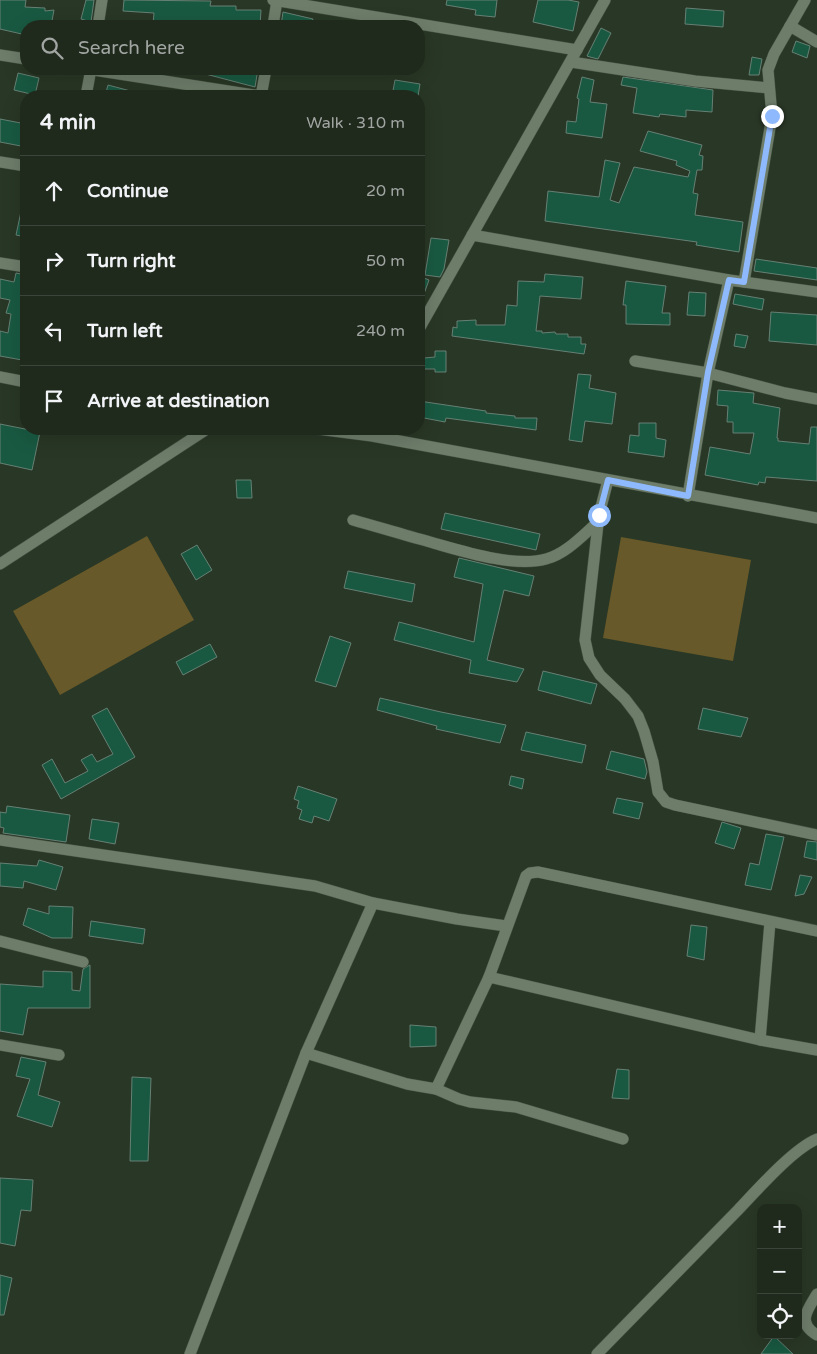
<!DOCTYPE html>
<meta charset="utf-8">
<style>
:root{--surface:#1f291c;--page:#2c3529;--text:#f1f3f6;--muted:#a1a6a3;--line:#3c453b}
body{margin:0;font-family:"Varela Round",sans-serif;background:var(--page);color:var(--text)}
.controls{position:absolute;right:15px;bottom:15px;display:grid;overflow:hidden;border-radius:10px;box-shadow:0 5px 20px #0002}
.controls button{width:45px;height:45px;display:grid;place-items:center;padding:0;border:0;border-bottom:1px solid var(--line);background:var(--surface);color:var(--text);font:25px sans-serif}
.stop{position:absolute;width:15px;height:15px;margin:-11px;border:4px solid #8eb9fc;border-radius:50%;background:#fff}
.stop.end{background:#8eb9fc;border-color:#fff;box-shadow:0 1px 5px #0008}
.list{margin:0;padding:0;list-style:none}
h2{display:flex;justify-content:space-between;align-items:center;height:65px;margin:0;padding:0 20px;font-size:21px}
h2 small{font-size:16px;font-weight:400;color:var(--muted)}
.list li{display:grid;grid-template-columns:32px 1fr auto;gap:15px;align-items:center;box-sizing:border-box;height:70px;padding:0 20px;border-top:1px solid var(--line)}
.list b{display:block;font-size:19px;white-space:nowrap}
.list em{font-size:16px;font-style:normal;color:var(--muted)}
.icon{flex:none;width:28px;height:28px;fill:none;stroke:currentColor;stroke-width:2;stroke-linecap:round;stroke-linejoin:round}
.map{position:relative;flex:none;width:817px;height:1354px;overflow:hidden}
.search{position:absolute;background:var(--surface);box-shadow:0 5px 20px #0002;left:20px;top:20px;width:405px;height:55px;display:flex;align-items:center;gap:12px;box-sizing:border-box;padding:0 18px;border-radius:20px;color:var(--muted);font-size:19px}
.panel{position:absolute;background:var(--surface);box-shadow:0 5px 20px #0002;left:20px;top:90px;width:405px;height:345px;border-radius:20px}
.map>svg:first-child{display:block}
.green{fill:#675929}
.building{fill:#195942;stroke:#668074}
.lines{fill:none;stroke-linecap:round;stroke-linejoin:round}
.minor-casing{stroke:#465243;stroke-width:12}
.minor{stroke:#6d7d6a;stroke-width:11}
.route{stroke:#8eb9fc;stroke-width:6}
</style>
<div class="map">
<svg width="817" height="1354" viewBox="0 0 817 1354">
<rect width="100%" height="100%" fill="#293726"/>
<!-- green -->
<g class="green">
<polygon points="147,536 194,620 60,695 13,611"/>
<polygon points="621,537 751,560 733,661 603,638"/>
</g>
<!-- building -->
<g class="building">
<polygon points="0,0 26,0 25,7 45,8 45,11 54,10 51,26 26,26 26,35 0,29"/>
<polygon points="86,0 94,0 91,22 81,19"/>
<polygon points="124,0 211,1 210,6 236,6 236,10 261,10 260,26 242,26 242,24 210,24 210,26 176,24 176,26 153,24 154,13 123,11"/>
<polygon points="447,0 497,0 495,17 475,15 476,10 446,5"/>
<polygon points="538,0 568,0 579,2 573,31 533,22"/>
<polygon points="686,8 724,11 723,27 685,24"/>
<polygon points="283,12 313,19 311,26 281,26"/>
<polygon points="601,28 611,33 598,59 590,57 587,56"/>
<polygon points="796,41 810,46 807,58 792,52"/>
<polygon points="752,57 762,59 759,75 749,75"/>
<polygon points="199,69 258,69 255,87 198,72"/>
<polygon points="18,73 39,78 35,95 14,90"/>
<polygon points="582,77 594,80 590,102 607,104 602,138 566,133 567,121 576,122 579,99 577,98"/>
<polygon points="623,77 713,90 712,112 686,110 686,117 660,114 659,117 633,113 637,88 621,85"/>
<polygon points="395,80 420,84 418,96 392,96"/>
<polygon points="108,85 138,93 138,96 105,96"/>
<polygon points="0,119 26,124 26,147 0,142"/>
<polygon points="648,131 702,145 699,155 703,156 702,170 697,170 693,193 698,194 695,215 743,222 739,252 696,245 697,242 545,221 548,191 599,197 605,160 620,163 610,200 619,203 634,167 688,177 690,171 676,165 677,161 640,151"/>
<polygon points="22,207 26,207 26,237 16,235"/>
<polygon points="431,238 449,240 444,269 440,277 425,275"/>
<polygon points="756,259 817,268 817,280 754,271"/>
<polygon points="16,273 26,275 26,336 22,360 0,356 0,331 8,333 11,314 6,313 10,300 0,298 0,279 14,282"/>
<polygon points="545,274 583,277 581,299 540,296 536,331 542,331 542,333 555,332 556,334 568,334 568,337 581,337 581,344 586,344 584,354 452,336 453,327 457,328 457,321 476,320 476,325 505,325 507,305 517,306 518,281 544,282"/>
<polygon points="419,276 429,280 420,305 419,305"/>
<polygon points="626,281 666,286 662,313 670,313 670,325 626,324 626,305 623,305"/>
<polygon points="689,292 706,293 705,316 687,315"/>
<polygon points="735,294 764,299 762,310 733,304"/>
<polygon points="771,312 817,315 817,345 769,341"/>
<polygon points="736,334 748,336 745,348 734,346"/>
<polygon points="435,351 446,351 446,372 435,372 435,369 424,369 424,358 435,357"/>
<polygon points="578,374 591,375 589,388 616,393 612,424 585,421 582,442 569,440"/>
<polygon points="718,390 754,393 753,403 780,408 777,438 778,438 778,441 809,444 811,427 817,427 817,481 766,477 765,483 759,482 758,485 705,475 710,447 750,454 754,433 733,433 733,422 727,422 728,406 717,405"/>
<polygon points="419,401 486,411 486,413 515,416 515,418 537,418 536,430 446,418 445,422 419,417"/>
<polygon points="639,423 656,423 656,438 666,440 664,457 628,452 630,435 639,436"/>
<polygon points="0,424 40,432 32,470 0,463"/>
<polygon points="236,480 251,480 252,498 237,498"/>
<polygon points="445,513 540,534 536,550 441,529"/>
<polygon points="197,545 212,570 196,580 181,554"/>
<polygon points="459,558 534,576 529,596 504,590 487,660 524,669 517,682 469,673 471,660 394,640 399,622 474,642 483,584 454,577"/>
<polygon points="348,571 415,584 412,602 344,588"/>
<polygon points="330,636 351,643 336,687 315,681"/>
<polygon points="210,644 217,657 183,675 176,662"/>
<polygon points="543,671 597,684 591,704 538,690"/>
<polygon points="380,698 441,712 506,725 500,743 436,729 437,726 377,710"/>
<polygon points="107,708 135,757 61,799 42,765 52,759 65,783 88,771 81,760 92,754 97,762 113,754 92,716"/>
<polygon points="703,708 748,718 741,737 698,729"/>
<polygon points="526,732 586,745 582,763 521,750"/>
<polygon points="611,751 644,759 647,772 645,779 606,769"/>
<polygon points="511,776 524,779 522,789 509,785"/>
<polygon points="298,786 337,799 329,821 314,816 312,823 299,819 302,810 297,808 299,801 294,799"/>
<polygon points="617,798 643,803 639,819 613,813"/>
<polygon points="7,806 70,815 66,842 3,833 4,828 0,827 0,812 6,813"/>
<polygon points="92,819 119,823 115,844 89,839"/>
<polygon points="722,822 741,828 734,849 715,843"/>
<polygon points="766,834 784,837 771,890 745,885 750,863 759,865"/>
<polygon points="807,841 817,842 817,860 804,857"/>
<polygon points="39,860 63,867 56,890 24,881 23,888 0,886 0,863 37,866"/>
<polygon points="800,875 812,877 804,894 795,896"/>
<polygon points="49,906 73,907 72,938 52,938 23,925 28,908 49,914"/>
<polygon points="91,921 145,929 143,944 89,936"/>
<polygon points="691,925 707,927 704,960 687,956"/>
<polygon points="90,965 90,1008 28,1008 23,1035 0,1031 0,984 43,987 43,971 72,972 72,990 80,991 83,969"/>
<polygon points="410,1025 436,1027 436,1046 410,1047"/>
<polygon points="21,1057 46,1062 38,1095 60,1102 52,1127 17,1116 30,1079 16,1076"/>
<polygon points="617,1069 629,1070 629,1099 612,1098"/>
<polygon points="132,1077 151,1078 148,1161 130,1161"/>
<polygon points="0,1178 33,1180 31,1211 21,1210 15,1246 0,1243"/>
<polygon points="0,1275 12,1278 4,1315 0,1315"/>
<polygon points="774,1336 793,1354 761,1354"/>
</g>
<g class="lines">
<!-- minor casing -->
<g class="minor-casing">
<g id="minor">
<polyline points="273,0 577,50"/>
<polyline points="98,26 102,0"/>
<polyline points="273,26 277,0"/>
<polyline points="790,26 817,42"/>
<polyline points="0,55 26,59"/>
<polyline points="571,62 695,81 769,88"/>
<polyline points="87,69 261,96"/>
<polyline points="86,96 91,69"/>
<polyline points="261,96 266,69"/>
<polyline points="0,162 26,166"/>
<polyline points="472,235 729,280 817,292"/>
<polyline points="0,263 26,267"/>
<polyline points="744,282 772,116 768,70 774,54 805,0"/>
<polyline points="419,329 605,0"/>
<polyline points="635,361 708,373 785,393 817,399"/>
<polyline points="0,377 26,382"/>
<polyline points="318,429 372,436 817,518"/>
<polyline points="608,480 599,515 585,640 589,658 600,675 625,699 638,716 644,731 653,762 658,792 666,802 675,805 817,835"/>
<polyline points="688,496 708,373 729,280"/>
<path d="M 353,520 C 378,527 404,535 430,542 C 462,551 514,568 546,559 C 566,554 583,535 598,522"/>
<polyline points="0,564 204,431 205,429"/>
<polyline points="0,840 315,886 373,903 457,919 506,926"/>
<polyline points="0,941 83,962"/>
<polyline points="489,977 526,876 530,873 538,872 817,931"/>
<polyline points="760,1040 770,922"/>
<polyline points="0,1045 59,1055"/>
<polyline points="306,1053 407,1084 436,1089 489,977 760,1040 817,1050"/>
<polyline points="436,1089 459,1099 470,1102 516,1107 623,1139"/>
<path d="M 817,1294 C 808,1309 796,1323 817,1335"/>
<polyline points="190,1354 306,1053 373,903"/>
<path d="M 597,1354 C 644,1306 691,1258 738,1210 C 757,1190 793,1149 817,1139"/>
</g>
</g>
<!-- minor -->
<use href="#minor" class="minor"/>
</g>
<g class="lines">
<!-- route -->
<polyline class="route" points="599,515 608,480 688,496 708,372 729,280 744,282 772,116"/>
</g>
</svg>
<div class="controls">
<button>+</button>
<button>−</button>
<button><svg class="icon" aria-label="locate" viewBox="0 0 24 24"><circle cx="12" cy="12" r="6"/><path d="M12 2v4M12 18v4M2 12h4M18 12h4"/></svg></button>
</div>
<div class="stop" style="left:599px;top:515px"></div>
<div class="stop end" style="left:772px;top:116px"></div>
<div class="search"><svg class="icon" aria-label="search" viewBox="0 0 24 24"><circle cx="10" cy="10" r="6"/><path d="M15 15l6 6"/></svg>Search here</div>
<section class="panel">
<h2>4 min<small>Walk · 310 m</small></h2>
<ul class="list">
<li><svg class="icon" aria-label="ahead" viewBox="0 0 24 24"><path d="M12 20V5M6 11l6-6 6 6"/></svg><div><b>Continue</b></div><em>20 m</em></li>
<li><svg class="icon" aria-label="right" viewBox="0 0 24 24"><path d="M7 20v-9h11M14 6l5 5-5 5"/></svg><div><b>Turn right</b></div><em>50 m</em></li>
<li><svg class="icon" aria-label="left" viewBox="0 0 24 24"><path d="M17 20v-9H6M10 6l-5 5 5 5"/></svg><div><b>Turn left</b></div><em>240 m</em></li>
<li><svg class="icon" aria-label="arrive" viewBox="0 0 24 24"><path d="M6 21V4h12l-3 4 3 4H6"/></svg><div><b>Arrive at destination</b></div></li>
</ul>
</section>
</div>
